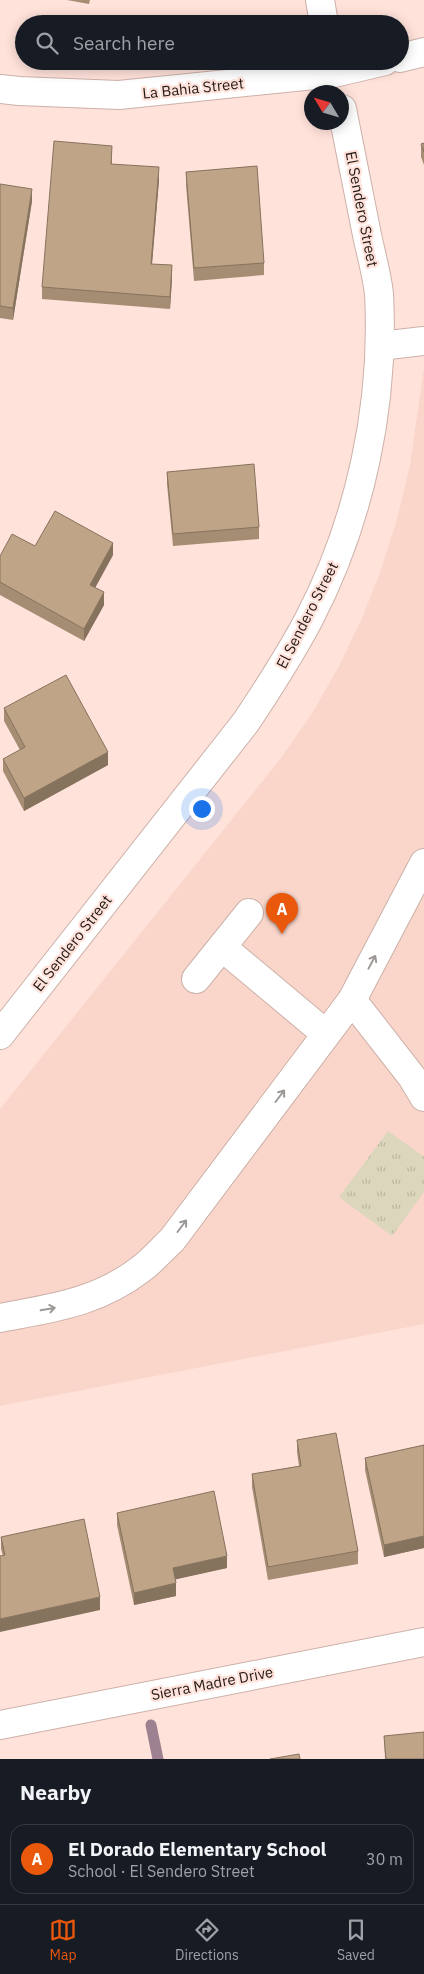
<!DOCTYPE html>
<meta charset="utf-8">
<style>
:root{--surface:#171b24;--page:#242831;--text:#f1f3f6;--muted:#9ea1a6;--line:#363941;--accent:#ea580c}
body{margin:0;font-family:"IBM Plex Sans",sans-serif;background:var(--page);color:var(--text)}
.compass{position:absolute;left:304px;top:85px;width:45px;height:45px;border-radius:50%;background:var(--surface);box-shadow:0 2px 12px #0003;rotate:308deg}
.you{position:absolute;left:201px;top:808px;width:18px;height:18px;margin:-12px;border:4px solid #fff;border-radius:50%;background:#1a73e8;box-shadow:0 0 0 8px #1a73e833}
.badge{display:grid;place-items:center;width:32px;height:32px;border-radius:50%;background:var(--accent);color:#fff;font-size:16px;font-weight:700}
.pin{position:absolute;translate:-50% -41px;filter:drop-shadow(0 1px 2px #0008)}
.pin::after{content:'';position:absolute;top:26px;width:18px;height:15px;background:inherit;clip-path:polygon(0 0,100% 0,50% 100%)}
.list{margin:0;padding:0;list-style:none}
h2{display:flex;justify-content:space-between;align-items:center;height:65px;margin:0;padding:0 20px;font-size:21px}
h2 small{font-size:16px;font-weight:400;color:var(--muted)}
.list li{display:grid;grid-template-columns:32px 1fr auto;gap:15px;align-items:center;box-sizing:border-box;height:70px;margin:0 10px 10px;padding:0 10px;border:1px solid var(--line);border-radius:15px}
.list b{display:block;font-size:19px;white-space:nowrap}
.list p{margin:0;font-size:16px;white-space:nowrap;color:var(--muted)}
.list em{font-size:16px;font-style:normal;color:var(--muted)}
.icon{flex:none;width:28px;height:28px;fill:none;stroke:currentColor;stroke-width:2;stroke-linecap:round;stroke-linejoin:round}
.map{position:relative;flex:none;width:424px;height:1759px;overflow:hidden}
.search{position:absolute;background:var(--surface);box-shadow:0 2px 12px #0003;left:15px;right:15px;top:15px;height:55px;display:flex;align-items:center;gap:12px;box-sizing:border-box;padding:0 18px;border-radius:28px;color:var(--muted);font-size:19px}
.sheet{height:145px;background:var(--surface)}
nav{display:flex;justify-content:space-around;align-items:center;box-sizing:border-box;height:70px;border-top:1px solid var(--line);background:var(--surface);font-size:14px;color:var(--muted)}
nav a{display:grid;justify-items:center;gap:2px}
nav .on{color:var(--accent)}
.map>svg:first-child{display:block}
.built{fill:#fad6ca}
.park{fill:url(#park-tufts)}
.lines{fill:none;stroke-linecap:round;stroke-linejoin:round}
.stream{stroke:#9e8191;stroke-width:11}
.minor-casing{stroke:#ccb1a9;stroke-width:30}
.minor{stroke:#fff;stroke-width:28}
.wall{fill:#a58d74}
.shaded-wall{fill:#86735e}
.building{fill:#c0a487;stroke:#86735e}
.oneway{stroke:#9c9896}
.labels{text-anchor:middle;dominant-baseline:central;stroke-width:4.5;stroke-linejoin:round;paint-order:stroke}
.street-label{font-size:15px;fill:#231916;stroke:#ffe2da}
</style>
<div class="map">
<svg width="424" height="1759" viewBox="0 0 424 1759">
<defs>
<pattern id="park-tufts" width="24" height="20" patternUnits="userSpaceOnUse" patternTransform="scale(1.25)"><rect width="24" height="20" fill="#dbd6bc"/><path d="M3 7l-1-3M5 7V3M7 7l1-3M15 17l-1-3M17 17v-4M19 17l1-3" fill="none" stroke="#bcb7a1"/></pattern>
</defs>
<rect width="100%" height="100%" fill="#ffe2da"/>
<!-- built -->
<polygon class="built" points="424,368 424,1324 0,1406 0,1109 281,758 313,712 339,666 362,618 381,570 397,519 410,465"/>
<!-- park -->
<polygon class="park" points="388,1131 424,1157 424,1192 392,1236 339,1197"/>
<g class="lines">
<!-- stream -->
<polyline class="stream" points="151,1725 158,1759"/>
<!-- minor casing -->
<g class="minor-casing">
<g id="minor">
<polyline points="320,0 324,24"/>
<polyline points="400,58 424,52"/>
<polyline points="0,89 19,91 119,95 334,73 385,61"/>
<polyline points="380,346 424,341"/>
<polyline points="222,947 326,1034"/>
<polyline points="196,979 249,913"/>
<polyline points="352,1000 412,1077 424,1097"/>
<path d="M 0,1035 L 246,722 C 268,689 290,655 309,619 C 360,521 385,405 379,294 C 377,275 371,254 367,235 C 359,193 350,151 342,109"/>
<path d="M 0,1318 C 52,1308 97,1303 141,1269 C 152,1261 162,1249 172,1240 L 352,1000 L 424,863"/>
<polyline points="0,1725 424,1642"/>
</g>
</g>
<!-- minor -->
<use href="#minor" class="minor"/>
</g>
<!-- wall -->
<g class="wall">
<polygon points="67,0 90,0 89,4"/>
<polygon points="424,143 424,165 421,157 421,144"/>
<polygon points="112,158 112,164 159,180 152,264 172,278 170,309 42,299 42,287"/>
<polygon points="186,172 264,263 264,275 194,281 186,185"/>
<polygon points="0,184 32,201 13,320 0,318"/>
<polygon points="167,472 259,527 259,539 173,546 167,484"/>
<polygon points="35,546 113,555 95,588 104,605 84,641 0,595 0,556"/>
<polygon points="4,708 108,765 24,811 3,771 3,759 20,750 4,721"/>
<polygon points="297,1440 358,1551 358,1564 268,1580 252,1487 252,1474 299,1466 297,1452"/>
<polygon points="424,1445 424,1548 384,1557 365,1470 365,1458"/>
<polygon points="117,1513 227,1568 175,1579 176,1596 134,1605 117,1525"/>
<polygon points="1,1537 100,1610 3,1556 1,1549"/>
<polygon points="384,1736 424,1759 385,1759"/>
</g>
<!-- shaded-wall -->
<g class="shaded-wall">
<polygon points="159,167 159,180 151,276 151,264"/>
<polygon points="32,189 32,201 13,320 13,308"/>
<polygon points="172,265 172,278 170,309 170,297"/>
<polygon points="113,543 113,555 90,597 90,585"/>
<polygon points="104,592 104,605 84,641 84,629"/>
<polygon points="108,752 108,765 24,811 24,798"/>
<polygon points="424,1536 424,1548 384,1557 384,1545"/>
<polygon points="227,1556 227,1568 173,1580 173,1568"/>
<polygon points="176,1583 176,1596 134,1605 134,1593"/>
<polygon points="100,1597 100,1610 0,1632 0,1619"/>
</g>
<!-- building -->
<g class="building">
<polygon points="54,141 112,146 111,164 159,167 151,264 172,265 170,297 42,287"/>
<polygon points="424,143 424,152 421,144"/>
<polygon points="257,166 264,263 194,268 186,172"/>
<polygon points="0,184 32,189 13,308 0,306"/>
<polygon points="254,464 259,527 173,534 167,472"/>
<polygon points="55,511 113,543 90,585 104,592 84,629 0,582 0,556 12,534 35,546"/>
<polygon points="66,675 108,752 24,798 3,759 25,747 4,708"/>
<polygon points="336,1433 358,1551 268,1567 252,1474 301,1466 297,1440"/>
<polygon points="424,1445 424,1536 384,1545 365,1458"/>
<polygon points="214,1491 227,1556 173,1568 176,1583 134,1593 117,1513"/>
<polygon points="84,1519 100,1597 0,1619 0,1556 5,1555 1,1537"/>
<polygon points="424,1732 424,1759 386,1759 384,1736"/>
<polygon points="299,1754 300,1759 270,1759"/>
</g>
<!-- one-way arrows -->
<defs><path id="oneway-shaft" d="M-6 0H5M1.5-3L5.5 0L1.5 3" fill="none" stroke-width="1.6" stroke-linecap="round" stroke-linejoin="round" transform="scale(1.25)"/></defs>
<g class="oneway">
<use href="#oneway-shaft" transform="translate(372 962) rotate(-62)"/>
<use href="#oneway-shaft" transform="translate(280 1096) rotate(-53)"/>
<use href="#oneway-shaft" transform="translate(182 1226) rotate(-53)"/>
<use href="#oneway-shaft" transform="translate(48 1309) rotate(-10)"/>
</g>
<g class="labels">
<!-- street labels -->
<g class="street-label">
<text transform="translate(193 88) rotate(-6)">La Bahia Street</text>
<text transform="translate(362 209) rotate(79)">El Sendero Street</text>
<text transform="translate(307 615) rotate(-63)">El Sendero Street</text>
<text transform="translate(72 943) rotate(-52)">El Sendero Street</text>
<text transform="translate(212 1683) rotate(-11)">Sierra Madre Drive</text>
</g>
</g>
</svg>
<svg class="compass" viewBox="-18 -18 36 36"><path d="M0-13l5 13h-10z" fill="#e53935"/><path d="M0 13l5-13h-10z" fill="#9ea1a6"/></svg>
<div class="you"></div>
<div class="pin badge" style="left:282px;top:934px">A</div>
<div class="search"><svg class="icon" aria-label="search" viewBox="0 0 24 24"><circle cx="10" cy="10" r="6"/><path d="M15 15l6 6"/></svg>Search here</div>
</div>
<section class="sheet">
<h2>Nearby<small></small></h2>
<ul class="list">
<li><span class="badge">A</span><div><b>El Dorado Elementary School</b><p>School · El Sendero Street</p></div><em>30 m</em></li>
</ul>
</section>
<nav>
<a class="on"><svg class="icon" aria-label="map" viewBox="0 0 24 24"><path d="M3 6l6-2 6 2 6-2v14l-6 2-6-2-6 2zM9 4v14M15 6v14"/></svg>Map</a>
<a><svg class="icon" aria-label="directions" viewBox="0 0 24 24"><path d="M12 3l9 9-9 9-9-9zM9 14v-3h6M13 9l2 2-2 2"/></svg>Directions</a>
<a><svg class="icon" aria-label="saved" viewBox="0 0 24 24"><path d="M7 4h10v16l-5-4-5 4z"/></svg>Saved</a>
</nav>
